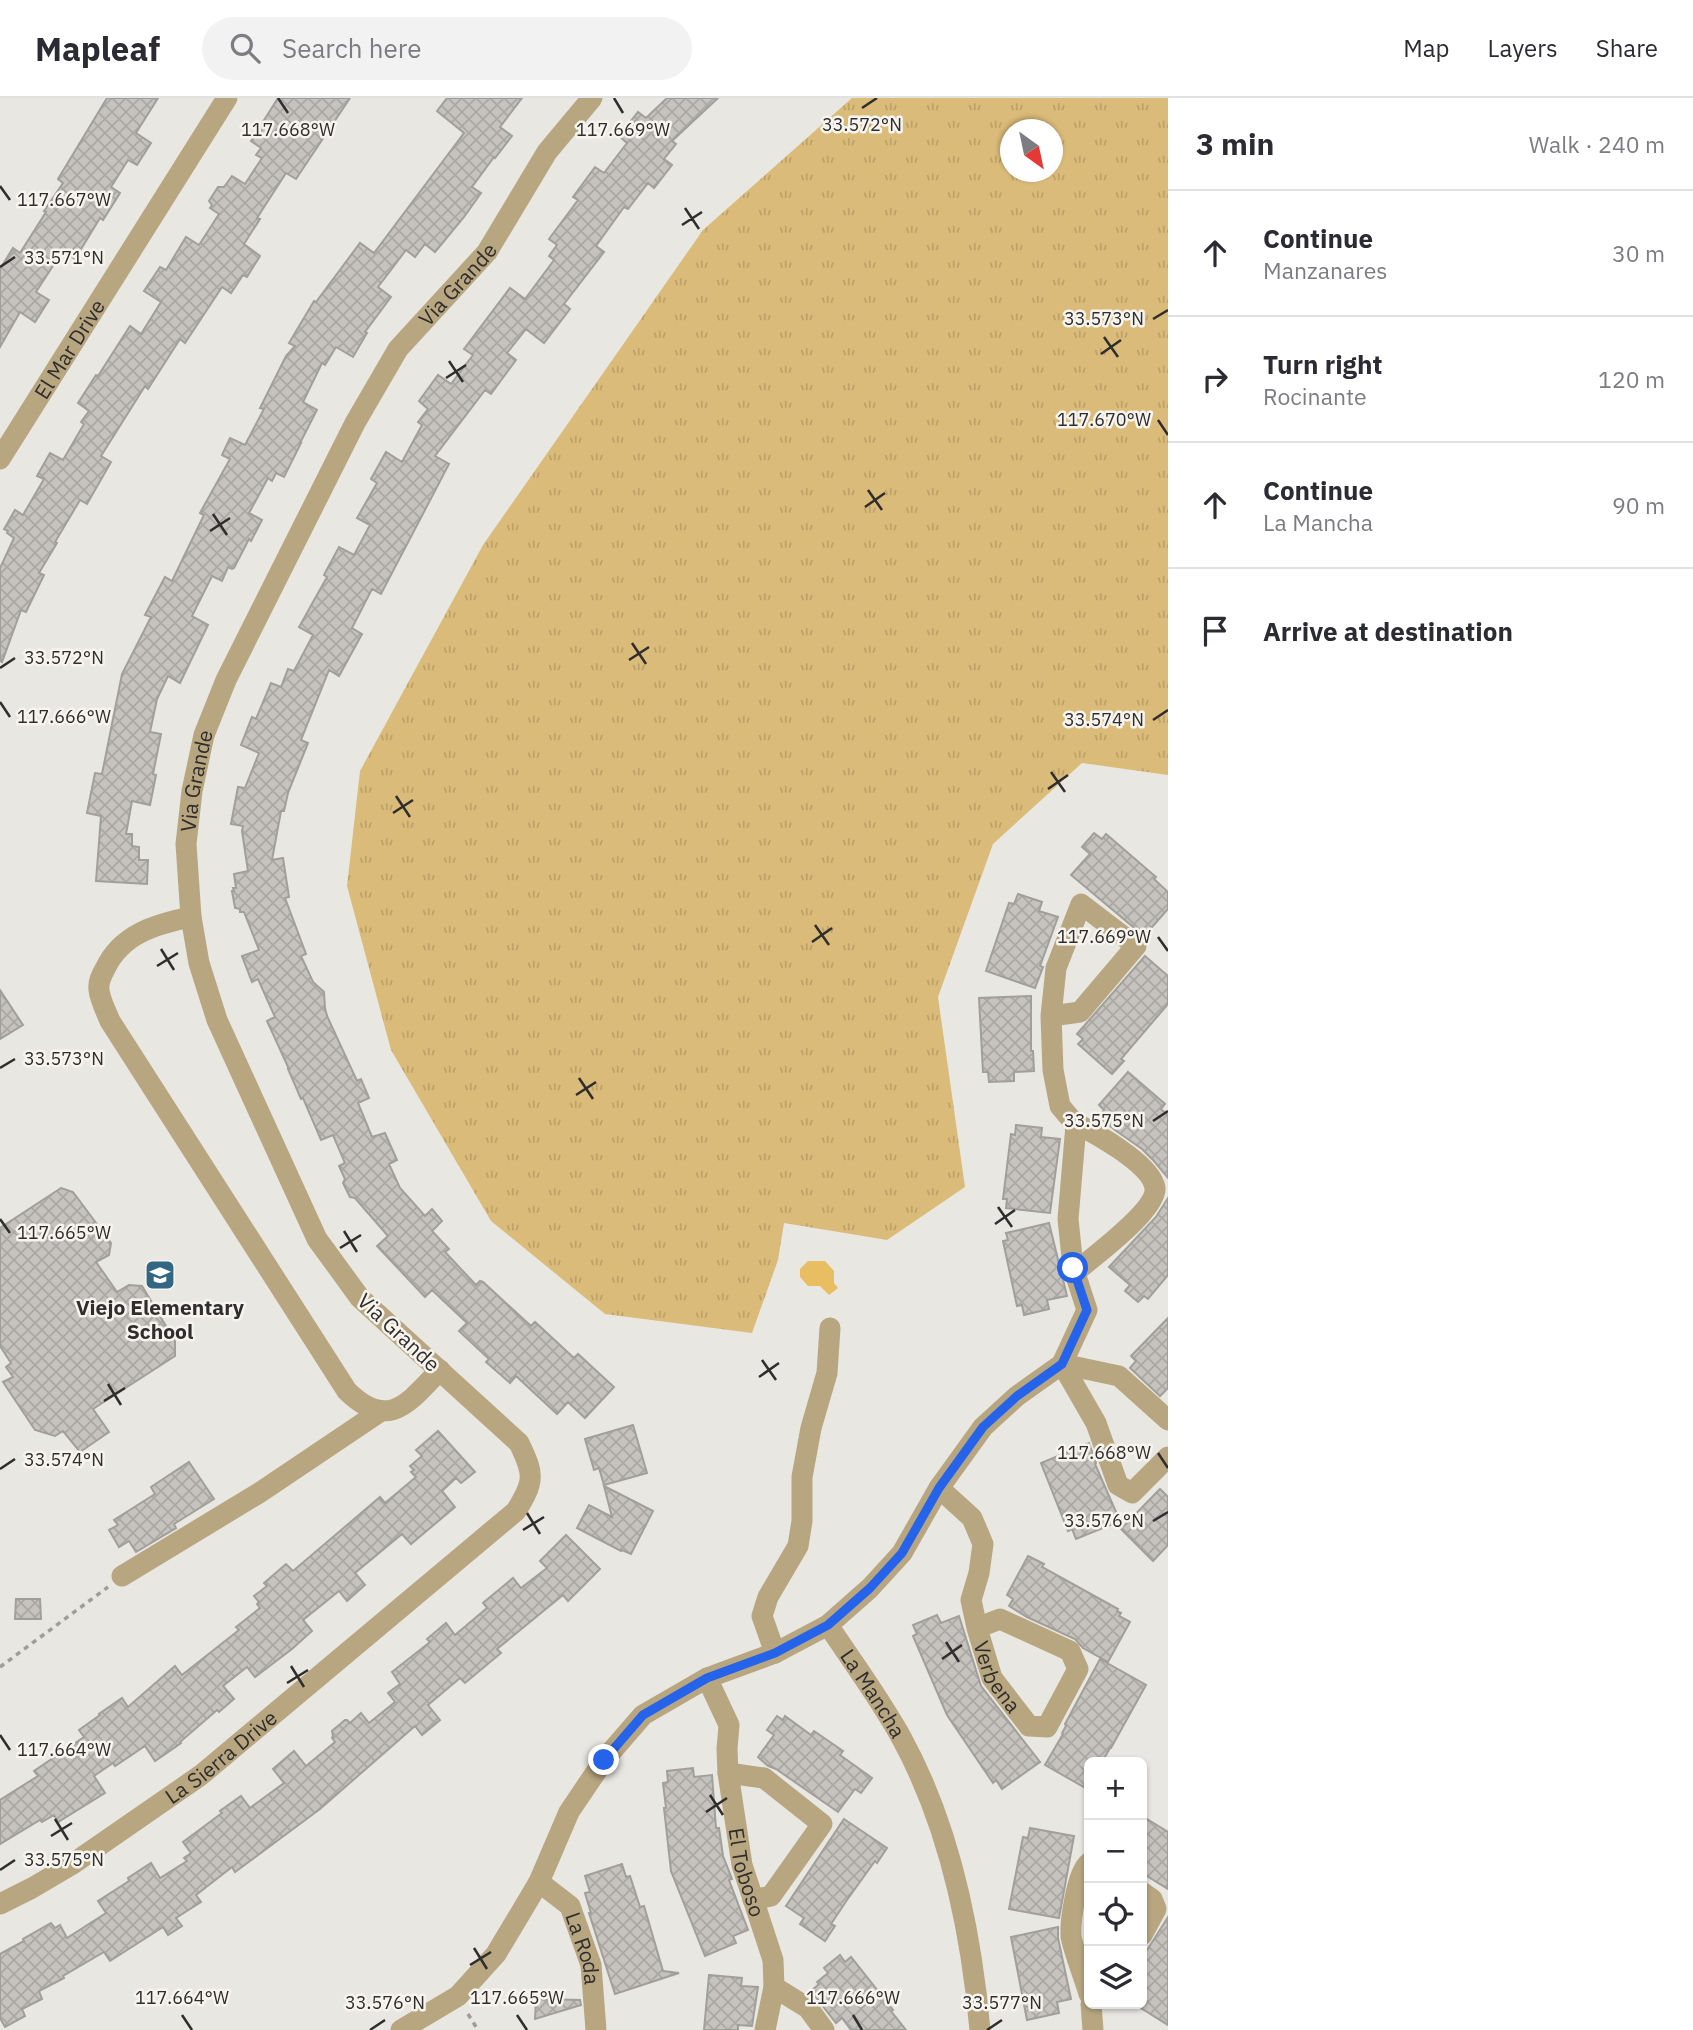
<!DOCTYPE html>
<meta charset="utf-8">
<style>
:root{--surface:#fff;--page:#f2f2f3;--text:#2b2b33;--muted:#7c7c81;--line:#e1e1e2}
body{margin:0;font-family:"IBM Plex Sans",sans-serif;background:var(--page);color:var(--text)}
.controls{position:absolute;right:21px;bottom:21px;display:grid;overflow:hidden;border-radius:10px;box-shadow:0 2px 5px #0004}
.controls button{width:63px;height:63px;display:grid;place-items:center;padding:0;border:0;border-bottom:2px solid var(--line);background:var(--surface);color:var(--text);font:35px sans-serif}
.compass{position:absolute;left:1000px;top:21px;width:63px;height:63px;border-radius:50%;background:var(--surface);box-shadow:0 2px 5px #0004;rotate:147deg}
.stop{position:absolute;width:21px;height:21px;margin:-16px;border:5px solid #2563eb;border-radius:50%;background:#fff}
.stop.end{background:#2563eb;border-color:#fff;box-shadow:0 2px 7px #0008}
.list{margin:0;padding:0;list-style:none}
h2{display:flex;justify-content:space-between;align-items:center;height:91px;margin:0;padding:0 28px;font-size:30px}
h2 small{font-size:23px;font-weight:400;color:var(--muted)}
.list li{display:grid;grid-template-columns:46px 1fr auto;gap:21px;align-items:center;box-sizing:border-box;height:126px;padding:0 28px;border-top:2px solid var(--line)}
.list b{display:block;font-size:26px;white-space:nowrap}
.list p{margin:0;font-size:23px;white-space:nowrap;color:var(--muted)}
.list em{font-size:23px;font-style:normal;color:var(--muted)}
.icon{flex:none;width:38px;height:38px;fill:none;stroke:currentColor;stroke-width:2;stroke-linecap:round;stroke-linejoin:round}
.map{position:relative;flex:none;width:1168px;height:1932px;overflow:hidden}
header{display:flex;align-items:center;gap:42px;box-sizing:border-box;height:98px;padding:0 35px;background:var(--surface);border-bottom:2px solid var(--line)}
header strong{font-size:33px}
nav{display:flex;gap:38px;margin-inline-start:auto;font-size:24px}
.search{width:490px;height:63px;background:var(--page);display:flex;align-items:center;gap:18px;box-sizing:border-box;padding:0 24px;border-radius:38px;color:var(--muted);font-size:26px}
main{display:flex}
aside{flex:1;background:var(--surface)}
.map>svg:first-child{display:block}
.grass{fill:url(#grass-tufts);fill-rule:evenodd}
.water{fill:#e9bd61}
.building{fill:url(#building-cross-hatch);stroke:#a19f9a;stroke-width:2}
.lines{fill:none;stroke-linecap:round;stroke-linejoin:round}
.path{stroke:#9e9d99;stroke-width:3.5;stroke-dasharray:5 5;stroke-linecap:butt}
.minor{stroke:#b8a681;stroke-width:21}
.route{stroke:#2563eb;stroke-width:9}
.ticks{fill:none;stroke:#2f2e2c;stroke-width:2.5}
.labels{text-anchor:middle;dominant-baseline:central;stroke-width:5;stroke-linejoin:round;paint-order:stroke}
.street-label{font-size:21px;fill:#2f2e2c;stroke:#f7f4ef}
.poi-label{font-size:21px;font-weight:bold;fill:#2f2e2c;stroke:#f7f4ef}
.ticks-label{font-size:18px;text-anchor:middle;fill:#2f2e2c;stroke:#f7f4ef;stroke-width:5;stroke-linejoin:round;paint-order:stroke}
</style>
<header>
<strong>Mapleaf</strong>
<div class="search"><svg class="icon" aria-label="search" viewBox="0 0 24 24"><circle cx="10" cy="10" r="6"/><path d="M15 15l6 6"/></svg>Search here</div>
<nav><a>Map</a><a>Layers</a><a>Share</a></nav>
</header>
<main>
<div class="map">
<svg width="1168" height="1932" viewBox="0 0 1168 1932">
<defs>
<pattern id="grass-tufts" width="24" height="20" patternUnits="userSpaceOnUse" patternTransform="scale(1.75)"><rect width="24" height="20" fill="#dbbb79"/><path d="M3 7l-1-3M5 7V3M7 7l1-3M15 17l-1-3M17 17v-4M19 17l1-3" fill="none" stroke="#bca169"/></pattern>
<pattern id="building-cross-hatch" width="8" height="8" patternUnits="userSpaceOnUse" patternTransform="scale(1.75)"><rect width="8" height="8" fill="#c6c3bf"/><path d="M0 0l8 8M0 8l8-8" fill="none" stroke="#aaa8a4"/></pattern>
</defs>
<rect width="100%" height="100%" fill="#e9e7e2"/>
<!-- grass -->
<path class="grass" d="M 852,0 L 1168,0 L 1168,677 L 1082,665 L 993,746 L 938,899 L 965,1089 L 887,1142 L 784,1125 L 778,1162 L 752,1235 L 605,1216 L 491,1123 L 391,952 L 347,788 L 360,673 L 483,447 L 703,132 ZM 1010,32 L 1052,32 L 1052,74 L 1010,74 Z"/>
<!-- water -->
<polygon class="water" points="808,1163 825,1163 834,1173 834,1185 838,1190 829,1197 820,1188 808,1188 800,1179 800,1171"/>
<!-- building -->
<g class="building">
<polygon points="107,0 158,0 136,35 151,45 137,67 128,62 111,89 120,95 103,122 100,120 75,161 63,153 58,160 36,194 49,202 35,224 20,214 0,249 0,171 13,150 20,155 46,114 44,113 63,85 58,81"/>
<polygon points="278,0 350,0 296,81 286,75 257,120 260,121 244,146 260,158 247,179 243,177 231,195 222,189 185,245 180,241 148,291 145,288 101,358 111,364 87,406 80,402 55,444 57,445 39,475 44,477 26,514 21,512 2,564 0,563 0,470 14,440 7,435 8,433 4,431 15,412 23,417 44,381 37,378 50,355 63,362 84,326 81,324 89,313 78,305 96,277 98,278 130,228 141,236 161,204 144,193 160,169 166,172 186,139 199,147 219,116 210,110 212,107 209,103 218,89 224,89 232,78 245,86 262,60 256,57 261,50 251,43"/>
<polygon points="447,0 522,0 500,29 512,38 495,60 494,59 472,89 481,95 464,119 435,154 425,146 415,159 406,152 378,189 391,199 365,234 367,235 353,259 336,249 325,267 322,265 303,304 317,312 300,345 301,345 284,379 276,375 272,383 268,380 249,415 262,422 251,443 249,441 234,470 232,471 228,469 222,483 212,478 192,518 208,527 180,585 168,578 157,601 150,634 161,636 153,676 156,677 150,707 132,703 126,736 132,736 132,748 139,749 139,762 148,762 147,786 96,783 101,718 87,715 95,675 102,676 122,576 151,519 145,517 165,479 172,483 204,417 200,415 230,361 222,357 230,340 245,347 264,311 260,310 286,258 295,248 289,245 314,203 316,204 360,145 374,155 464,35 437,13"/>
<polygon points="667,0 718,0 672,43 676,46 664,61 672,67 654,90 648,85 628,111 624,109 596,148 604,154 564,206 570,211 544,245 526,231 507,255 516,262 491,296 485,292 435,358 449,366 381,496 372,491 352,530 362,536 339,578 329,572 301,642 308,645 288,695 284,713 281,713 272,762 283,760 289,799 285,800 306,856 301,858 313,884 324,894 325,910 327,918 357,983 361,981 369,1000 358,1005 372,1039 385,1035 397,1062 389,1066 400,1090 425,1118 432,1111 442,1123 432,1133 449,1151 445,1154 476,1187 480,1183 483,1184 531,1228 535,1224 574,1260 578,1256 614,1289 585,1320 568,1304 557,1316 516,1278 510,1285 486,1264 489,1261 459,1233 467,1225 432,1192 425,1199 377,1148 388,1138 355,1100 350,1099 343,1085 345,1081 339,1068 345,1065 333,1037 321,1042 303,1000 301,1001 288,971 289,971 267,923 275,919 258,881 252,884 242,858 259,852 244,814 240,814 240,811 235,810 232,793 234,793 233,790 236,790 234,776 248,773 242,733 243,728 231,726 238,689 245,690 259,655 241,647 252,619 256,621 271,585 281,589 288,571 294,573 313,537 299,529 327,479 324,477 339,449 354,457 370,427 357,420 377,385 371,381 386,354 402,364 422,327 418,324 428,311 419,303 438,277 451,286 473,257 464,251 510,190 525,201 554,162 549,158 557,147 549,141 578,102 573,99 595,69 604,75 627,45 619,38 638,14 646,20"/>
<polygon points="1094,735 1102,741 1106,736 1156,779 1154,781 1168,794 1168,811 1144,838 1071,777 1090,756 1082,749"/>
<polygon points="1018,796 1042,804 1039,813 1058,819 1040,868 1043,869 1035,890 986,873 1009,805 1014,806"/>
<polygon points="1145,858 1168,878 1168,906 1121,961 1124,963 1112,976 1078,946 1083,941 1077,936"/>
<polygon points="0,892 23,927 0,941"/>
<polygon points="1031,898 1031,953 1033,953 1034,973 1014,974 1014,983 989,984 988,974 983,974 979,900"/>
<polygon points="1128,974 1165,1006 1161,1011 1168,1017 1168,1080 1154,1063 1142,1051 1115,1032 1099,1019 1104,1012 1099,1007"/>
<polygon points="1016,1027 1042,1030 1041,1039 1060,1041 1050,1115 1006,1110 1007,1101 1003,1101 1011,1036 1015,1037"/>
<polygon points="61,1090 73,1094 111,1145 109,1157 96,1164 117,1194 129,1187 142,1188 175,1243 175,1258 93,1311 109,1334 80,1354 63,1333 55,1338 35,1332 3,1284 13,1279 6,1269 11,1265 0,1248 0,1130"/>
<polygon points="1168,1100 1168,1177 1148,1201 1144,1198 1138,1204 1125,1193 1130,1187 1109,1169 1156,1119"/>
<polygon points="1049,1125 1067,1198 1047,1202 1049,1211 1024,1217 1022,1207 1017,1208 1003,1143 1008,1142 1006,1135"/>
<polygon points="1168,1220 1168,1290 1160,1298 1130,1270 1136,1263 1131,1258"/>
<polygon points="633,1327 647,1375 604,1387 599,1370 594,1372 585,1341"/>
<polygon points="438,1333 475,1374 461,1385 456,1380 442,1393 455,1409 411,1446 402,1436 355,1475 365,1487 347,1503 339,1493 303,1522 312,1533 292,1551 255,1579 247,1569 223,1588 234,1601 219,1614 217,1612 180,1644 181,1645 155,1663 145,1648 115,1668 113,1665 94,1678 105,1695 58,1724 54,1717 42,1724 40,1722 0,1746 0,1702 38,1678 34,1673 84,1639 79,1632 100,1617 99,1616 122,1600 128,1609 175,1568 182,1577 239,1532 236,1529 260,1510 257,1506 259,1504 254,1498 267,1488 264,1485 286,1466 293,1473 380,1399 385,1405 416,1379 411,1374 414,1372 410,1368 422,1358 416,1352"/>
<polygon points="1089,1345 1096,1365 1095,1366 1120,1423 1076,1441 1072,1431 1068,1433 1041,1365"/>
<polygon points="189,1364 214,1401 174,1426 176,1430 136,1454 129,1443 119,1449 109,1432 118,1427 114,1422 155,1396 151,1389"/>
<polygon points="604,1388 653,1413 631,1456 622,1452 621,1453 577,1430 589,1407 612,1419"/>
<polygon points="1160,1391 1168,1399 1168,1447 1153,1463 1121,1431"/>
<polygon points="566,1437 600,1471 568,1503 563,1497 497,1551 501,1555 465,1585 460,1580 428,1607 440,1622 422,1637 415,1628 320,1711 235,1774 232,1769 196,1797 201,1804 176,1820 182,1828 168,1837 163,1829 110,1863 104,1854 63,1878 64,1880 39,1893 42,1901 22,1911 25,1918 5,1929 0,1920 0,1856 24,1843 23,1841 51,1825 55,1830 60,1827 67,1840 106,1815 98,1803 129,1783 128,1780 151,1765 160,1780 187,1763 184,1760 191,1755 183,1744 222,1715 220,1713 241,1698 250,1710 284,1685 273,1671 294,1653 306,1668 335,1644 332,1640 333,1638 332,1633 345,1622 347,1622 350,1625 361,1615 369,1625 395,1604 388,1595 400,1586 392,1574 430,1544 427,1541 446,1525 455,1537 487,1510 483,1505 513,1480 521,1490 547,1470 540,1463"/>
<polygon points="1028,1458 1044,1466 1042,1469 1118,1511 1117,1513 1121,1515 1119,1518 1130,1524 1108,1564 1083,1550 1075,1541 1027,1519 1009,1508 1013,1501 1007,1497"/>
<polygon points="16,1501 40,1501 41,1521 15,1521"/>
<polygon points="937,1517 941,1525 959,1518 981,1588 1040,1664 1002,1691 996,1682 993,1685 947,1617 913,1538 917,1536 913,1527"/>
<polygon points="1100,1561 1146,1587 1111,1650 1110,1650 1102,1664 1089,1664 1089,1692 1045,1667 1063,1636 1062,1635 1066,1628 1065,1626"/>
<polygon points="777,1618 783,1622 785,1618 811,1637 814,1633 843,1653 840,1657 872,1680 861,1695 855,1691 838,1714 776,1671 768,1668 758,1659 774,1637 767,1632"/>
<polygon points="693,1670 694,1679 712,1677 716,1730 719,1730 723,1758 732,1781 729,1782 748,1832 733,1838 736,1845 705,1858 671,1773 664,1710 666,1710 663,1685 668,1684 667,1673"/>
<polygon points="1142,1718 1168,1734 1168,1791 1142,1775"/>
<polygon points="844,1721 887,1750 877,1765 875,1763 847,1802 831,1826 835,1828 825,1843 800,1826 804,1820 786,1808"/>
<polygon points="1030,1730 1074,1738 1059,1820 1009,1811 1023,1739 1028,1740"/>
<polygon points="622,1766 626,1779 630,1778 640,1809 644,1808 663,1873 679,1875 615,1896 589,1815 591,1815 585,1795 590,1794 585,1778"/>
<polygon points="1168,1819 1168,1927 1136,1907 1142,1906 1142,1860"/>
<polygon points="1058,1829 1058,1840 1071,1901 1057,1904 1059,1915 1027,1922 1011,1839"/>
<polygon points="840,1857 845,1864 851,1859 893,1912 891,1913 906,1932 851,1932 842,1920 836,1925 811,1893 819,1886 817,1884 828,1875 824,1870"/>
<polygon points="709,1877 742,1880 741,1888 758,1889 752,1928 738,1927 738,1932 704,1932"/>
<polygon points="541,1901 580,1902 581,1907 535,1921 536,1902"/>
</g>
<g class="lines">
<!-- path -->
<g class="path">
<polyline points="0,1569 108,1489"/>
<polyline points="468,1916 478,1932"/>
</g>
<!-- minor -->
<g class="minor">
<path id="s1" d="M 0,361 L 227,0"/>
<path d="M 191,819 C 156,826 121,836 105,871 C 101,878 98,884 99,892 C 100,902 106,913 110,923 L 347,1293 C 389,1334 409,1304 440,1272"/>
<path d="M 1073,1024 C 1093,1034 1152,1066 1155,1090 C 1157,1112 1092,1160 1075,1174"/>
<polyline points="1062,1266 1096,1325 1118,1387 1132,1395 1168,1359"/>
<polyline points="1062,1266 1119,1278 1168,1322"/>
<path id="s2" d="M 939,1390 L 972,1420 L 983,1446 L 979,1475 L 971,1502 L 977,1530 L 992,1580 L 1029,1628 L 1047,1629 L 1078,1571 L 1070,1553 L 1000,1521 L 977,1530"/>
<polyline points="122,1478 259,1395 381,1313"/>
<path id="s3" d="M 828,1527 C 852,1563 880,1601 901,1639 C 950,1728 971,1832 980,1932"/>
<polyline points="775,1555 762,1518 768,1499 798,1448 802,1423 802,1379 811,1330 827,1275 830,1230"/>
<path id="s4" d="M 707,1580 L 729,1627 L 727,1651 L 728,1675 L 742,1767 L 773,1862 L 774,1889 L 765,1932"/>
<polyline points="728,1675 764,1680 822,1726 771,1798 753,1802"/>
<path d="M 1089,1765 C 1077,1774 1070,1823 1071,1838 C 1073,1852 1085,1881 1089,1896"/>
<path id="s5" d="M 539,1784 L 570,1808 L 591,1867 L 596,1932"/>
<polyline points="1142,1794 1152,1801 1156,1811 1142,1837"/>
<path id="s6" d="M 0,1806 L 32,1790 L 71,1767 L 201,1677 L 516,1413 C 535,1383 534,1376 519,1345 L 360,1200 L 317,1141 L 217,922 L 199,865 L 191,819 L 186,746 L 192,693 L 204,637 L 226,582 L 355,325 L 398,251 L 487,154 L 547,54 L 592,0"/>
<polyline points="774,1889 808,1910 824,1932"/>
<polyline points="1091,1906 1093,1932"/>
<polyline points="401,1932 458,1898 496,1856 539,1784 569,1714 604,1662 643,1617 707,1580 775,1555 828,1527 870,1490 902,1455 939,1390 983,1329 1017,1298 1062,1266 1087,1212 1073,1169 1068,1121 1076,1027 1060,1008 1053,972 1051,918 1056,870 1081,806 1136,848 1080,914 1051,918"/>
</g>
</g>
<g class="lines">
<!-- route -->
<polyline class="route" points="604,1662 643,1617 707,1580 775,1555 828,1527 870,1490 902,1455 939,1390 983,1329 1017,1298 1062,1266 1087,1212 1073,1170"/>
</g>
<!-- ticks -->
<path class="ticks" d="M 278,0 L 288,15M 614,0 L 623,15M 862,10 L 877,0M 0,88 L 10,102M 685,110 L 699,131M 682,127 L 702,114M 0,169 L 15,159M 1153,221 L 1168,212M 1104,239 L 1118,259M 1101,256 L 1121,242M 449,263 L 463,284M 446,280 L 466,267M 1158,322 L 1168,337M 868,392 L 882,412M 865,409 L 885,395M 213,416 L 227,437M 210,433 L 230,420M 632,545 L 646,566M 629,562 L 649,549M 0,570 L 15,560M 0,604 L 10,619M 1153,622 L 1168,612M 1051,674 L 1065,694M 1048,691 L 1068,677M 396,698 L 410,719M 393,715 L 413,702M 815,827 L 829,847M 1158,839 L 1168,853M 812,844 L 832,830M 161,851 L 174,872M 157,868 L 178,855M 0,970 L 15,961M 579,980 L 593,1001M 576,997 L 596,984M 1153,1023 L 1168,1013M 998,1109 L 1012,1129M 0,1121 L 10,1135M 995,1126 L 1015,1112M 344,1133 L 357,1154M 340,1150 L 361,1137M 762,1262 L 776,1282M 759,1279 L 779,1265M 108,1286 L 121,1307M 104,1303 L 125,1290M 1158,1355 L 1168,1370M 0,1371 L 15,1361M 527,1415 L 540,1436M 1153,1423 L 1168,1414M 523,1432 L 544,1419M 946,1544 L 959,1564M 942,1561 L 962,1547M 291,1568 L 304,1589M 287,1585 L 308,1572M 0,1637 L 10,1652M 710,1697 L 723,1717M 706,1714 L 727,1700M 55,1721 L 68,1742M 51,1738 L 72,1725M 0,1772 L 15,1762M 474,1850 L 487,1871M 470,1867 L 491,1854M 182,1917 L 192,1932M 517,1917 L 527,1932M 853,1917 L 862,1932M 370,1932 L 385,1922M 987,1932 L 1002,1922"/>
<!-- icons -->
<defs>
<g id="school-square" transform="scale(1.575)"><rect x="-9" y="-9" width="18" height="18" rx="4" fill="#326682" stroke="#f7f4ef"/><path d="M0-5L7-2L0 1L-7-2ZM-4 1L0 2.5L4 1V4Q0 6-4 4Z" fill="#fff"/></g>
</defs>
<g fill-rule="evenodd">
<use href="#school-square" x="160" y="1177"/>
</g>
<g class="labels">
<!-- street labels -->
<g class="street-label">
<text stroke="none"><textPath href="#s6" startOffset="2063">Via Grande</textPath></text>
<text stroke="none"><textPath href="#s1" startOffset="130">El Mar Drive</textPath></text>
<text stroke="none"><textPath href="#s6" startOffset="1496">Via Grande</textPath></text>
<text transform="translate(399 1234) rotate(43)">Via Grande</text>
<text stroke="none"><textPath href="#s2" startOffset="212">Verbena</textPath></text>
<text stroke="none"><textPath href="#s3" startOffset="82">La Mancha</textPath></text>
<text stroke="none"><textPath href="#s6" startOffset="266">La Sierra Drive</textPath></text>
<text stroke="none"><textPath href="#s4" startOffset="201">El Toboso</textPath></text>
<text stroke="none"><textPath href="#s5" startOffset="84">La Roda</textPath></text>
</g>
<!-- poi labels -->
<g class="poi-label">
<text x="160" y="1209">Viejo Elementary<tspan x="160" dy="24">School</tspan></text>
</g>
</g>
<g class="ticks-label">
<text x="862" y="33">33.572°N</text>
<text x="288" y="38">117.668°W</text>
<text x="623" y="38">117.669°W</text>
<text x="64" y="108">117.667°W</text>
<text x="64" y="166">33.571°N</text>
<text x="1104" y="227">33.573°N</text>
<text x="1104" y="328">117.670°W</text>
<text x="64" y="566">33.572°N</text>
<text x="64" y="625">117.666°W</text>
<text x="1104" y="628">33.574°N</text>
<text x="1104" y="845">117.669°W</text>
<text x="64" y="967">33.573°N</text>
<text x="1104" y="1029">33.575°N</text>
<text x="64" y="1141">117.665°W</text>
<text x="1104" y="1361">117.668°W</text>
<text x="64" y="1368">33.574°N</text>
<text x="1104" y="1429">33.576°N</text>
<text x="64" y="1658">117.664°W</text>
<text x="64" y="1768">33.575°N</text>
<text x="182" y="1906">117.664°W</text>
<text x="517" y="1906">117.665°W</text>
<text x="853" y="1906">117.666°W</text>
<text x="385" y="1911">33.576°N</text>
<text x="1002" y="1911">33.577°N</text>
</g>
</svg>
<div class="controls">
<button>+</button>
<button>−</button>
<button><svg class="icon" aria-label="locate" viewBox="0 0 24 24"><circle cx="12" cy="12" r="6"/><path d="M12 2v4M12 18v4M2 12h4M18 12h4"/></svg></button>
<button><svg class="icon" aria-label="layers" viewBox="0 0 24 24"><path d="M12 4l9 5-9 5-9-5zM3 14l9 5 9-5"/></svg></button>
</div>
<svg class="compass" viewBox="-18 -18 36 36"><path d="M0-13l5 13h-10z" fill="#e53935"/><path d="M0 13l5-13h-10z" fill="#7c7c81"/></svg>
<div class="stop" style="left:1073px;top:1170px"></div>
<div class="stop end" style="left:604px;top:1662px"></div>
</div>
<aside>
<h2>3 min<small>Walk · 240 m</small></h2>
<ul class="list">
<li><svg class="icon" aria-label="ahead" viewBox="0 0 24 24"><path d="M12 20V5M6 11l6-6 6 6"/></svg><div><b>Continue</b><p>Manzanares</p></div><em>30 m</em></li>
<li><svg class="icon" aria-label="right" viewBox="0 0 24 24"><path d="M7 20v-9h11M14 6l5 5-5 5"/></svg><div><b>Turn right</b><p>Rocinante</p></div><em>120 m</em></li>
<li><svg class="icon" aria-label="ahead" viewBox="0 0 24 24"><path d="M12 20V5M6 11l6-6 6 6"/></svg><div><b>Continue</b><p>La Mancha</p></div><em>90 m</em></li>
<li><svg class="icon" aria-label="arrive" viewBox="0 0 24 24"><path d="M6 21V4h12l-3 4 3 4H6"/></svg><div><b>Arrive at destination</b></div></li>
</ul>
</aside>
</main>
